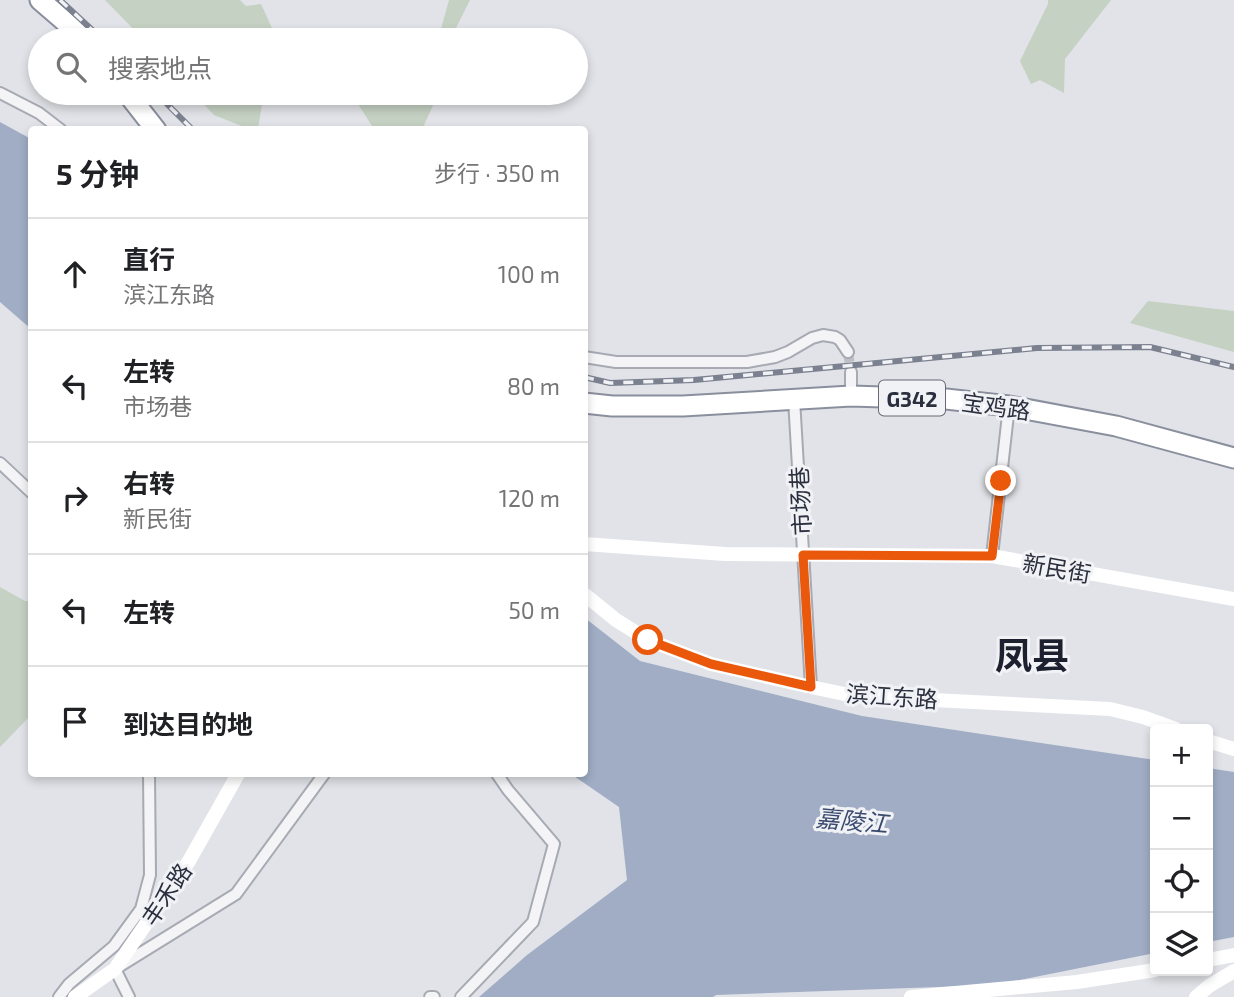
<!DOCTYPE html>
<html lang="zh">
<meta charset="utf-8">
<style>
:root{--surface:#fff;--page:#f2f2f2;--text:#202124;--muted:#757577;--line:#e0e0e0}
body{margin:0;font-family:"Exo 2","Noto Sans SC",sans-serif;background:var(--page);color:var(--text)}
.controls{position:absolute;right:21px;bottom:21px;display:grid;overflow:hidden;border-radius:7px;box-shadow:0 4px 10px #0003}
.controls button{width:63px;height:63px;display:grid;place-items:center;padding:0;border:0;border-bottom:2px solid var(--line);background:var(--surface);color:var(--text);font:35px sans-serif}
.stop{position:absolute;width:21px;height:21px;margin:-16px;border:5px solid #ea580c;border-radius:50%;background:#fff}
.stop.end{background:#ea580c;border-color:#fff;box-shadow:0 2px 7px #0008}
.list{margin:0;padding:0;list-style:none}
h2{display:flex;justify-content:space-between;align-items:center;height:91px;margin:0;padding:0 28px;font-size:30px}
h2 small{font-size:23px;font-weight:400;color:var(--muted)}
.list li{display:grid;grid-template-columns:46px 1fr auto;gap:21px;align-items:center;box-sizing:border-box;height:112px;padding:0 28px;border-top:2px solid var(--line)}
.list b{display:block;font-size:26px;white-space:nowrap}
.list p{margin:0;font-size:23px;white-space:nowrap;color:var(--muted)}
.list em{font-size:23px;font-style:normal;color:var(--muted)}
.icon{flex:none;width:38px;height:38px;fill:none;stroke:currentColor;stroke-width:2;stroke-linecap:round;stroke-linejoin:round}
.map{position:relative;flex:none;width:1234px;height:997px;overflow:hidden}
.search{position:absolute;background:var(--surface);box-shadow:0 4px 10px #0003;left:28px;top:28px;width:560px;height:77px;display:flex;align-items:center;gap:18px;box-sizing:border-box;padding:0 24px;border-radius:38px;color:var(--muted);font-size:26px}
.panel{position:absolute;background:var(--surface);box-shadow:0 4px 10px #0003;left:28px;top:126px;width:560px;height:651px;border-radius:7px}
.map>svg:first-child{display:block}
.green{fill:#c5d1c3}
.water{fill:#a0adc4}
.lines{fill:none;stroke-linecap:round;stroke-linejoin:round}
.street-tunnel{stroke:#bdbfc6;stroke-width:10;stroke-dasharray:10 5;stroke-linecap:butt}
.street-casing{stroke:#a7aab2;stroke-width:14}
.highway-casing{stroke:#8a8f9d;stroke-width:23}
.street{stroke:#f4f4f7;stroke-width:10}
.secondary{stroke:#fff;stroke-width:14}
.highway{stroke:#fff;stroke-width:19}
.rail-casing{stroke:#7c8190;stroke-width:6}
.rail{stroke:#f1f2f6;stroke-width:3.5;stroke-dasharray:10;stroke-linecap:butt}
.route{stroke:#ea580c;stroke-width:9}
.labels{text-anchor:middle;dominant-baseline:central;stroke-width:6;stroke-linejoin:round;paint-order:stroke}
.shield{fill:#f1f2f6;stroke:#666a75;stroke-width:2}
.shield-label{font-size:21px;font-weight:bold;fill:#2b303e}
.street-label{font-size:23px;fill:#2b303e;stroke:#f1f2f6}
.water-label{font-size:24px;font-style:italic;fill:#3a4a6e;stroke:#f1f2f6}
.town-label{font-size:37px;font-weight:bold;fill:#1d212f;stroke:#f1f2f6}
</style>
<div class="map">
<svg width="1234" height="997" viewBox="0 0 1234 997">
<rect width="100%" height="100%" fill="#e1e3e8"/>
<!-- green -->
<g class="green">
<polygon points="105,0 240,0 246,6 261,4 277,39 311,28 344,40 144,40"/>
<polygon points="449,0 470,0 450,40 438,40"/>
<polygon points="1048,0 1111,0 1065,59 1064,93 1040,80 1031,84 1020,61 1048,4"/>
<polygon points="193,93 288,93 285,95 263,98 258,129 249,129 214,115"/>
<polygon points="351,93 426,93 436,99 424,125 427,129 374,129"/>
<polygon points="1148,301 1234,311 1234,352 1130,323"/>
<polygon points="0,587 25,601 32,601 31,715 0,747"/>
</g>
<!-- water -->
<g class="water">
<polygon points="0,122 31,139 31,329 0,302"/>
<polygon points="585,618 640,661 862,716 1155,760 1155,953 994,985 716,995 713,997 479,997 527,955 627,880 619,807 571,774 584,774"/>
<polygon points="1208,768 1234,772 1234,937 1208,942"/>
</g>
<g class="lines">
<!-- street-tunnel -->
<polyline class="street-tunnel" points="848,352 851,372"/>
<!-- street casing -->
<g class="street-casing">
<g id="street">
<polyline points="0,93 39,113 61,130"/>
<polyline points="584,357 616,362 747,362 775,357 788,352 812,338 823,335 835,337 840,340 848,352"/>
<polyline points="851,396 851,372"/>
<polyline points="794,399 811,687"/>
<polyline points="0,463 32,493"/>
<polyline points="992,556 1009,406"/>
<polyline points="59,997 69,984 114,946 141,909 150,875 149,774"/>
<polyline points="129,997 115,969 236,894 324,774"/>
<polyline points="430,997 434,997"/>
<polyline points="461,997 533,922 554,844 508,790 497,774"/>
</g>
</g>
<!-- highway casing -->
<g class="highway-casing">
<g id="highway">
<polyline points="40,0 76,31 84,40"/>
<polyline points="127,93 156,130"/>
<polyline points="584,403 612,406 683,406 851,396 946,399 1009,406 1116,426 1234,458"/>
</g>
</g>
<!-- street -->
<use href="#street" class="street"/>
<!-- secondary -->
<g class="secondary">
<polyline points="584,544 725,554 992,556 1234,599"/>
<polyline points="584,594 616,620 648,640 711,664 811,687 854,696 1110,709 1143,717 1176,729"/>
<polyline points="1208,741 1234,749"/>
<polyline points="1208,960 1234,955"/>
<polyline points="75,997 115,969 189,861 238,774"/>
<polyline points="911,997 1077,982 1155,970"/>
<polyline points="1196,997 1209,986 1234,971"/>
</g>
<!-- highway -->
<use href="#highway" class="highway"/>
<!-- rail casing -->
<g class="rail-casing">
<g id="rail">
<polyline points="60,0 103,40"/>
<polyline points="156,93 193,130"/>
<polyline points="584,377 610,383 694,380 1037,348 1150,347 1234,367"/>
</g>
</g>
<!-- rail -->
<use href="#rail" class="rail"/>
</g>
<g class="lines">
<!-- route -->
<polyline class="route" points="648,640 711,664 811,687 803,555 992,556 1001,481"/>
</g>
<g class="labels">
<!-- shield labels -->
<rect class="shield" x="879" y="380.5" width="66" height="35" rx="5"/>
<g class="shield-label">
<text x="912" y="398">G342</text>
</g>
<!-- street labels -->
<g class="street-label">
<text transform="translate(996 406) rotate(8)">宝鸡路</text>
<text transform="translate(800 501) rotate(-93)">市场巷</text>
<text transform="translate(1057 568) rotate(10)">新民街</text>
<text transform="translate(892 696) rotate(4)">滨江东路</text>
<text transform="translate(166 894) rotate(-56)">丰禾路</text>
</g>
<!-- water labels -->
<g class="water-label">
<text transform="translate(852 820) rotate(5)">嘉陵江</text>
</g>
<!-- town labels -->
<g class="town-label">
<text x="1032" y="654">凤县</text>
</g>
</g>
</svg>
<div class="controls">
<button>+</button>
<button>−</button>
<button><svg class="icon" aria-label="locate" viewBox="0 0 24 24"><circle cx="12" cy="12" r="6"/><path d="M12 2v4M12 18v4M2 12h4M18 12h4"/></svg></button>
<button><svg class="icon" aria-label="layers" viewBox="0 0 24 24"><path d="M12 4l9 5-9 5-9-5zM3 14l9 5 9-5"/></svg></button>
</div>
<div class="stop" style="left:648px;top:640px"></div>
<div class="stop end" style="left:1001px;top:481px"></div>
<div class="search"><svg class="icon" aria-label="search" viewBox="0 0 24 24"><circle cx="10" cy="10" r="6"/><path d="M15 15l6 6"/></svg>搜索地点</div>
<section class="panel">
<h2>5 分钟<small>步行 · 350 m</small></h2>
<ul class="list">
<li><svg class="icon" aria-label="ahead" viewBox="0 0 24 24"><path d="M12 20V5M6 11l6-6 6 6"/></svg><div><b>直行</b><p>滨江东路</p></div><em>100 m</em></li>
<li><svg class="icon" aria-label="left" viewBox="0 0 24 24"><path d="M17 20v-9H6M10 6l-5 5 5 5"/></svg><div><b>左转</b><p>市场巷</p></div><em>80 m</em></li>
<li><svg class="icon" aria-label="right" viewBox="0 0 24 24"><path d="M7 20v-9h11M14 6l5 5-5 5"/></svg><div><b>右转</b><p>新民街</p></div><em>120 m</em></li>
<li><svg class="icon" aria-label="left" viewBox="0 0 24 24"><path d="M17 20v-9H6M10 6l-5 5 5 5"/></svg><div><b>左转</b></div><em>50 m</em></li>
<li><svg class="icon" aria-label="arrive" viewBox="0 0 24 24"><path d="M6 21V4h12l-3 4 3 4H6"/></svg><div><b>到达目的地</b></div></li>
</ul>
</section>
</div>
